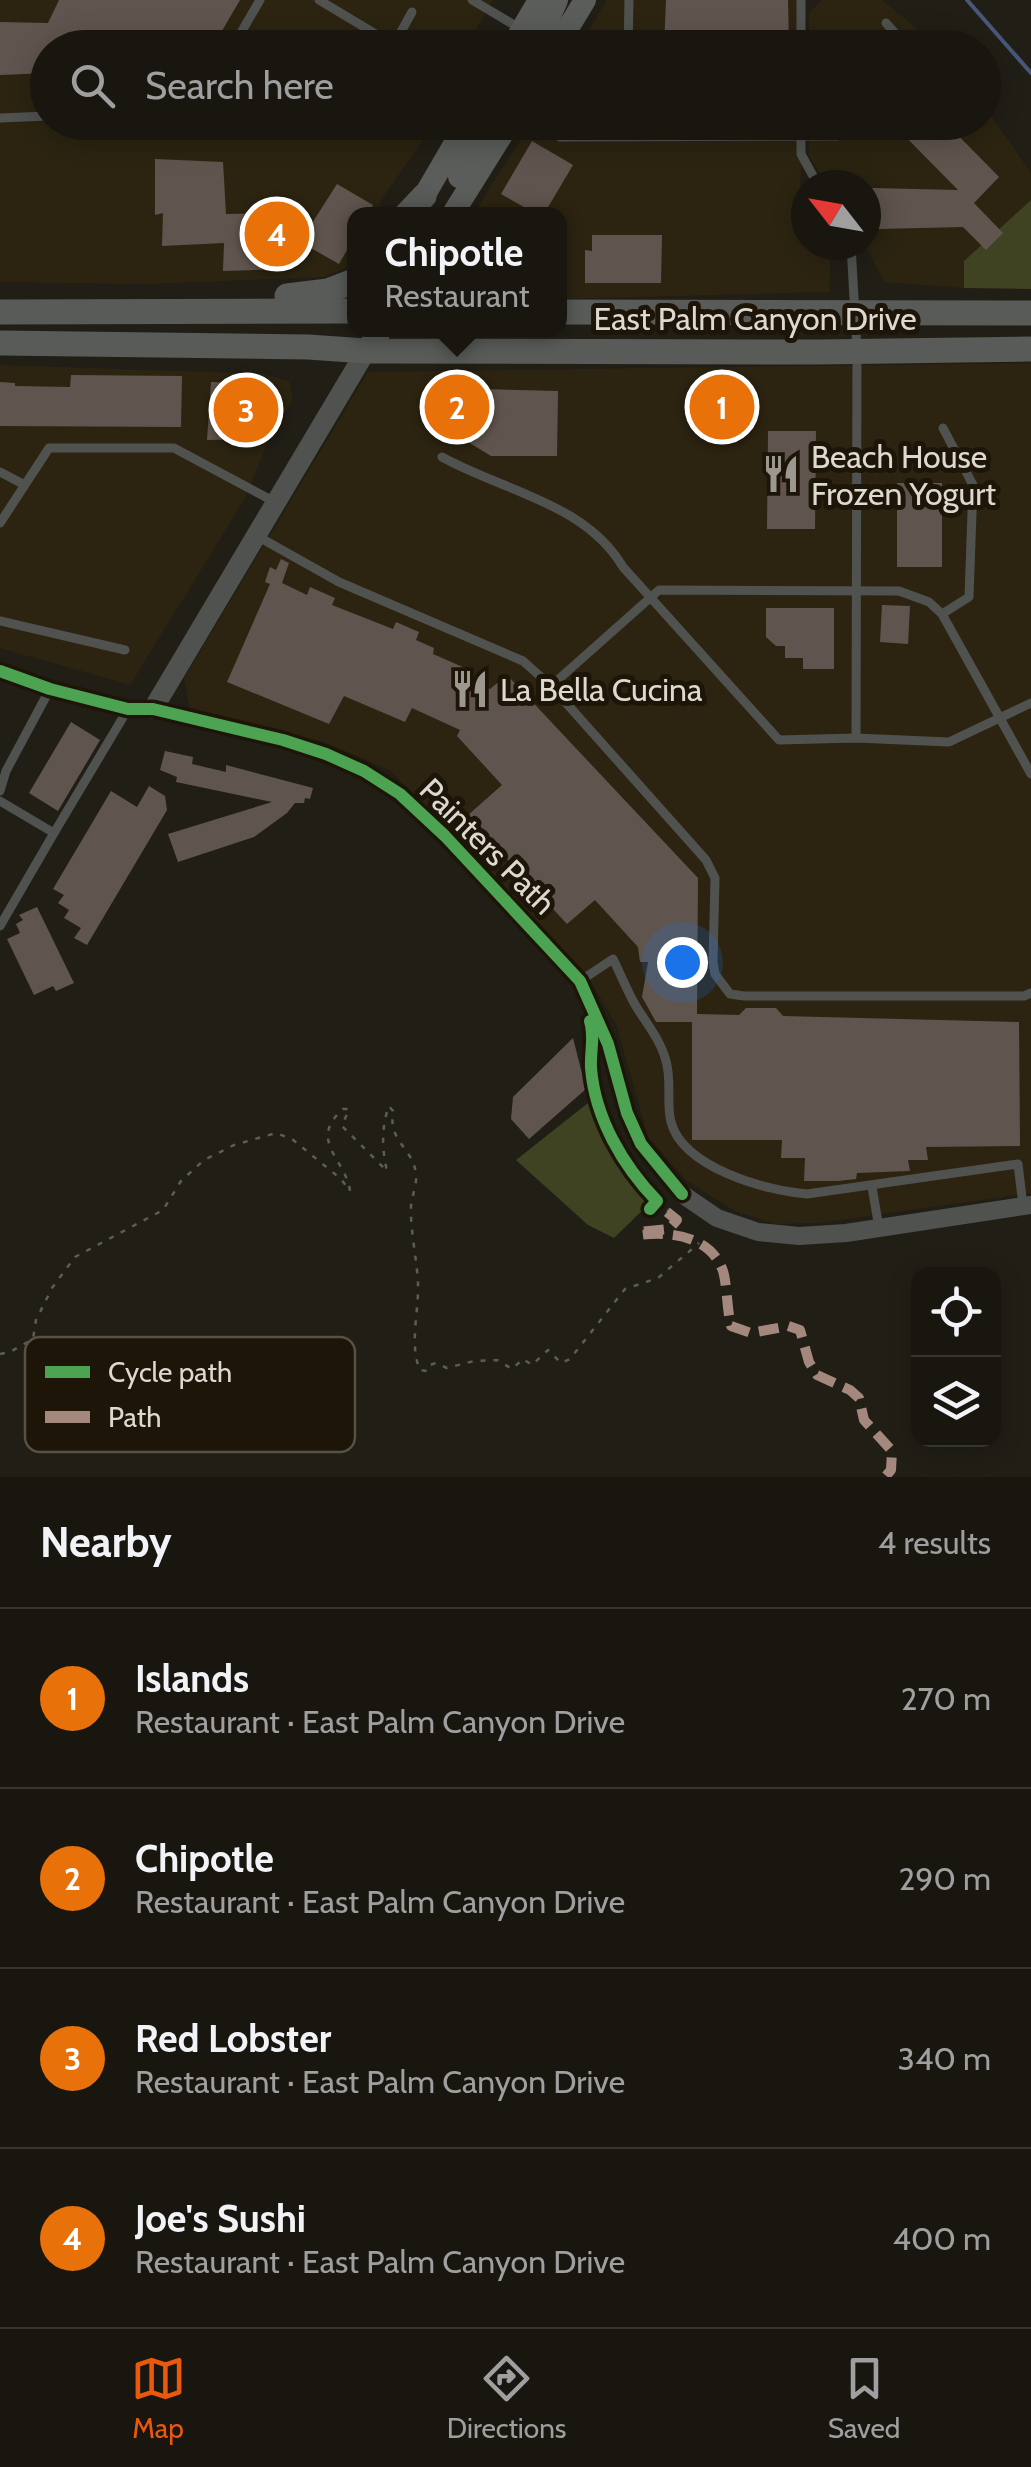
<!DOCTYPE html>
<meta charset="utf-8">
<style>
:root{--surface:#191610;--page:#26231e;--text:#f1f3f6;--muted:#9f9f9f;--line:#373530;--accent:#ea580c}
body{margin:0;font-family:Cabin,sans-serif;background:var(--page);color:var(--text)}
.controls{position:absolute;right:30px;bottom:30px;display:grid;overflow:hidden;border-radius:20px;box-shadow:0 5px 25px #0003}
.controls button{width:90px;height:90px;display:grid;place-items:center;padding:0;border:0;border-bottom:2px solid var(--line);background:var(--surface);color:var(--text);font:50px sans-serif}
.compass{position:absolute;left:791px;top:170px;width:90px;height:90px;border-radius:50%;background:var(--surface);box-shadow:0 5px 25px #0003;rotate:301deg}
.you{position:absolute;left:682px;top:962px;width:35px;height:35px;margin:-25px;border:8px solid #fff;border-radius:50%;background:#1a73e8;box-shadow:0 0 0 15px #1a73e833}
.badge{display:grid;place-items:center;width:65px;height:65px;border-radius:50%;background:var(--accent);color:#fff;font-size:32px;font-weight:700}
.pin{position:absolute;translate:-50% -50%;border:5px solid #fff;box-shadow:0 2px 10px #0006}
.popup{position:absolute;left:347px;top:207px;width:220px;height:130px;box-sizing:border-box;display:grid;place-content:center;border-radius:20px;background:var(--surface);filter:drop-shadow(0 2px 8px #0005);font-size:32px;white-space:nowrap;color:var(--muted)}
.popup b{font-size:38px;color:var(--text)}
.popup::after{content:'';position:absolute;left:50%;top:100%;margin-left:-20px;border:20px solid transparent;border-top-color:var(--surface)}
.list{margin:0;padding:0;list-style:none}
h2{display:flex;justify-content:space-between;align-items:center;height:130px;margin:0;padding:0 40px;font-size:42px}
h2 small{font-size:32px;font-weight:400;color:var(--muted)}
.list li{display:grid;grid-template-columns:65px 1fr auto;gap:30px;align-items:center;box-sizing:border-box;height:180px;padding:0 40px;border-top:2px solid var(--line)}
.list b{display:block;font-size:38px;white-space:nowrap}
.list p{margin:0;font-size:32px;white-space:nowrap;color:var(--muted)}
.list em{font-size:32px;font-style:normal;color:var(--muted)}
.icon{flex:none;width:55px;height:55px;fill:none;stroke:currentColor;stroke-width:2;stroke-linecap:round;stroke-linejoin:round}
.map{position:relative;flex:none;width:1031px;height:1477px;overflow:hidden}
.search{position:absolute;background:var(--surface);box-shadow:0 5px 25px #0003;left:30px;right:30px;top:30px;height:110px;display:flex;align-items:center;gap:25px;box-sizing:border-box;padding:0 35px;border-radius:55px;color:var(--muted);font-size:38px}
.sheet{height:850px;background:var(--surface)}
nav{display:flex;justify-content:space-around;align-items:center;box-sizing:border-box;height:140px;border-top:2px solid var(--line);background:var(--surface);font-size:28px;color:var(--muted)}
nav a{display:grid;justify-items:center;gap:5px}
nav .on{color:var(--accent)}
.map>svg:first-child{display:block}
.built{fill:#2c2411}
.green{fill:#3f4322}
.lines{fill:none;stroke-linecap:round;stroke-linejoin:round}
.stream{stroke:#47577a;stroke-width:4}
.building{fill:#60554e}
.path{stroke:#5c5d5a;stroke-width:2.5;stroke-dasharray:5 8;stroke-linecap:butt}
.service{stroke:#505250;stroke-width:9}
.minor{stroke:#505250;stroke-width:18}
.tertiary{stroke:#505250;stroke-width:20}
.secondary{stroke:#5b5d5b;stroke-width:22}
.primary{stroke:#585b57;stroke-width:25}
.quiet{stroke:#a5887d;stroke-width:10;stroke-dasharray:20 10;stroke-linecap:butt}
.cycleway-casing{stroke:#1d1608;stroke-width:19}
.cycleway{stroke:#4ca352;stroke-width:12}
.labels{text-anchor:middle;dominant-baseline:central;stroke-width:10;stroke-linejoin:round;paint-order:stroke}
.street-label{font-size:32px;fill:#ddd9d0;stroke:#1d1608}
.poi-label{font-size:32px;fill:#ddd9d0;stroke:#1d1608;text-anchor:start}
.key{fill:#1d1608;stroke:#575044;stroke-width:2.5}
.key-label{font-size:28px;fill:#ddd9d0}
</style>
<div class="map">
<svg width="1031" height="1477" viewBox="0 0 1031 1477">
<rect width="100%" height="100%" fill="#211e16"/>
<!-- built -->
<g class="built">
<polygon points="0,0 493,0 466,47 48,48 48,122 435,123 381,200 376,214 354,215 354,260 350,267 323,277 145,284 0,282"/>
<polygon points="607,0 805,0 806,47 578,48"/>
<polygon points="822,0 882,0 915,27 933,47 809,47 809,13"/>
<polygon points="984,106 1031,173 1031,200 964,261 964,288 884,282 865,245 866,185 827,185 809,156 809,123 984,122"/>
<polygon points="531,123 806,123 800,185 806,196 806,245 831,245 829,292 560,299 560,215 473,215"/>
<polygon points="1031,363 1031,1193 819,1223 776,1224 735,1211 687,1181 648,1137 616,1024 587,975 390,770 321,741 191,715 184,678 368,372"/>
<polygon points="0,365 264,374 289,381 293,400 271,435 244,500 130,685 0,648"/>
</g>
<!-- green -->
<g class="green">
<polygon points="1031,200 1031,289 964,288 964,261"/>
<polygon points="593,1099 613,1149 651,1202 614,1238 588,1225 516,1160"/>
</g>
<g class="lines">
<!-- stream -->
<polyline class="stream" points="967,0 1031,73"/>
</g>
<!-- building -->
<g class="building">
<polygon points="59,0 240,0 212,48 123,48 100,34 93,48 48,48 48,73 0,75 0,22 48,23"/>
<polygon points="666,0 788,0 789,48 664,48"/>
<polygon points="891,122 945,122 999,177 974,203 1003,233 986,250 963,227 878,229 878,223 872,222 872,188 958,190"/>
<polygon points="532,141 573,165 544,214 536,214 501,194"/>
<polygon points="155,159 223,162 226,214 293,213 292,269 223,271 224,243 162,246 163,213 155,215"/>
<polygon points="337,184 373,205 368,214 354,214 354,238 339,264 300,242"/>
<polygon points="592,235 662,235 661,283 585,283 585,250 592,251"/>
<polygon points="71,375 182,376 181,427 0,426 0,382 15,383 15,386 70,387"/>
<polygon points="211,382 238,383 238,387 254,388 252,419 259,419 258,439 207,440"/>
<polygon points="743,385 744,435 729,435 729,444 714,444 714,433 701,433 700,386"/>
<polygon points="442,388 558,391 557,456 491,456 445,428"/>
<polygon points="768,431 816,431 815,529 767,529"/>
<rect x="897" y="483" width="45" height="84"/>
<polygon points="281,559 289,563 282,583 307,595 310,587 335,598 332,605 393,629 396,622 419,632 416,640 434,648 433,654 465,668 461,675 490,689 507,675 698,878 697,1014 739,1015 746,1008 776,1008 783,1016 1019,1022 1020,1146 926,1147 928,1160 908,1160 910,1171 857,1173 856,1179 838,1181 804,1181 805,1158 781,1158 782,1140 692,1140 692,1022 656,1022 642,997 648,962 640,962 638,947 595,900 567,924 467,816 502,785 457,736 460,730 412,708 405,722 344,696 329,724 227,682 270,584 265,582 270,567 276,570"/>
<polygon points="882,605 910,606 908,644 880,642"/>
<polygon points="766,608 834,608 834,669 803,669 803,658 785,658 785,646 776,646 766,637"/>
<polygon points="71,722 100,740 58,811 29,793"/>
<polygon points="165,751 193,757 192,764 226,772 226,765 313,788 310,799 305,798 304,803 295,803 287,813 254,837 178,862 168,834 272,802 176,782 177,777 160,770"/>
<polygon points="149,786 165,796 167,810 87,945 74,938 81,928 64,918 69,910 58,903 64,895 53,889 111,791 137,807"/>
<polygon points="37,907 74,983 56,991 53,986 34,995 7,939 20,933 16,924 23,920 19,915"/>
<polygon points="573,1038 586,1089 529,1139 511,1119 513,1097"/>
</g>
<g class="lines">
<!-- path -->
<g class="path">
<polyline points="667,1212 673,1205"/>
<path d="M 0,1354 L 10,1352 L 33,1339 L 36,1320 L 52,1288 L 75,1257 L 163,1210 L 181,1181 L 204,1160 L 234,1145 L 276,1133 L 292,1139 L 341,1179 L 350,1191 C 346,1159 307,1141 343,1109 L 349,1109 L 342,1126 L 387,1171 C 382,1150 381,1127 389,1106 L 393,1111 C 388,1143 414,1148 416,1175 C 417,1185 412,1195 411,1206 C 410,1231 417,1258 418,1284 C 419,1311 409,1345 420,1370 L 427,1371 L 430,1365 L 436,1363 L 447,1368 L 474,1361 L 497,1360 L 512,1369 L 523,1359 L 532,1365 L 548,1350 L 561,1363 L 570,1359 L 625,1289 L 658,1278 L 699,1243"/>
</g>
<!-- service -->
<g class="service">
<polyline points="319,0 399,48"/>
<polyline points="472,0 521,29"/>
<polyline points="801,0 801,48"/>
<polyline points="886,23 908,48"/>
<polyline points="232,48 260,0"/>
<polyline points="392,48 412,12"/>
<polyline points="628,48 629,0"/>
<polyline points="0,118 48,116"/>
<polyline points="532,122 560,137 837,136"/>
<polyline points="801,122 801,154 818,185"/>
<polyline points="851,245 857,351 856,738"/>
<path d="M 442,457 C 503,491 585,503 623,567 L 779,740 L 856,738 L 949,742 L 1031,703"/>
<polyline points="0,472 23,484"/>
<polyline points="0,523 49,448 174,448 275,502"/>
<polyline points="257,536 339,582 523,661 551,686 706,860 715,878 713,962 715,974 730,994 744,996 1024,996 1031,993"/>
<polyline points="942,614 969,597 973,485 943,428"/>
<polyline points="0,621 125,650"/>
<polyline points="551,686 659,590 899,591 929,602 942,614 1031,774"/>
<polyline points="0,791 6,771 50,689"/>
<polyline points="0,801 54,833 128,709"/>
<polyline points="0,926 54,833"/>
<path d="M 580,981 L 613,959 C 620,973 626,988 633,1001 C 644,1021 660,1038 666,1061 C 672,1081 666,1103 671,1122 C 683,1168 767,1191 807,1194 L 1018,1164 L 1023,1206"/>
<polyline points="872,1187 879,1228"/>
</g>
<!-- minor -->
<polyline class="minor" points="0,671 50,689 128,709 153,709 283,740 326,754 364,771 400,794 445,836 580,981 608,1044 627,1113 641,1144 682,1194 717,1218 758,1232 799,1236 846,1233 1031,1205"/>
<!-- tertiary -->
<polyline class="tertiary" points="153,709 366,351"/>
<!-- secondary -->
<g class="secondary">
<polyline points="511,48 539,0"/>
<polyline points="536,48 557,0"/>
<polyline points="556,48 585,0"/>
<polyline points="459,177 489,122"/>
<polyline points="416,210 467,122"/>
<polyline points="452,215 510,122"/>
<polyline points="366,351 381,330"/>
</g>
<!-- primary -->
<g class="primary">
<polyline points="406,215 424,196"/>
<polyline points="287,296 328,291 354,281"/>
<polyline points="0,312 354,311"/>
<polyline points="560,312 1031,313"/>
<polyline points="0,343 308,347 366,351 818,352 1031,349"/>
</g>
<!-- quiet -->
<path class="quiet" d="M 667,1212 L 677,1220 L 669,1229 L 640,1232 L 640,1235 C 670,1231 711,1236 723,1271 C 727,1284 727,1310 731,1326 L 751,1333 L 788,1326 L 800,1330 L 809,1362 L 817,1375 L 850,1390 L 859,1398 L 864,1420 L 892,1451 L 891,1470 L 885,1477"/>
<!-- cycleway casing -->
<g class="cycleway-casing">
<g id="cycleway">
<polyline points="0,671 50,689 128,709 153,709 283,740 326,754 364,771 400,794 445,836 580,981 608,1044 627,1113 641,1144 682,1194"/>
<path d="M 590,1021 C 595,1038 590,1051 591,1068 C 595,1118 623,1166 657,1201 L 650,1209"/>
</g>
</g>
<!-- cycleway -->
<use href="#cycleway" class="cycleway"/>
</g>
<!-- icons -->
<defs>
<g id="restaurant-bare" transform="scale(3)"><path d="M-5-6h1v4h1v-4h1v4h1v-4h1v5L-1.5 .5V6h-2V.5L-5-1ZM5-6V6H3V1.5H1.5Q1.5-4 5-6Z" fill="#9b988f" stroke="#1d1608" stroke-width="2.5" paint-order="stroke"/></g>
</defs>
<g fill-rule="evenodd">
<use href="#restaurant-bare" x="781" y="474"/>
<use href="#restaurant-bare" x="470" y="689"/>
</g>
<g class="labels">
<!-- street labels -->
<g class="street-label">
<text x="755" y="318">East Palm Canyon Drive</text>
<text transform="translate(488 846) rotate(45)">Painters Path</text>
</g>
<!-- poi labels -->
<g class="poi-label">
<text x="811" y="456">Beach House<tspan x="811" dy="37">Frozen Yogurt</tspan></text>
<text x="500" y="689">La Bella Cucina</text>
</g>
</g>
<!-- legend -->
<rect x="25" y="1337" width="330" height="115" rx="15" class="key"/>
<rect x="45" y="1366" width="45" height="12" fill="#4ca352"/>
<rect x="45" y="1411" width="45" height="12" fill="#a5887d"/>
<g class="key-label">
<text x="108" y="1382">Cycle path</text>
<text x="108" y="1427">Path</text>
</g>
</svg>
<div class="controls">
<button><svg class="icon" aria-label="locate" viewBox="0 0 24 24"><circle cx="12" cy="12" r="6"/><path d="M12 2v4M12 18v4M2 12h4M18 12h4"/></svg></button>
<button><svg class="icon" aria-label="layers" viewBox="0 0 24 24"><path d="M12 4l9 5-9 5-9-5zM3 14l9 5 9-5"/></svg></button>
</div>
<svg class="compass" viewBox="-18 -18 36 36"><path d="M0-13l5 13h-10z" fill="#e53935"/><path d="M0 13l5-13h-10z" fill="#9f9f9f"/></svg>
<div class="you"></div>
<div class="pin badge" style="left:722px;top:407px;background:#e8710a">1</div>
<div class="pin badge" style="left:457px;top:407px;background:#e8710a">2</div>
<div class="popup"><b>Chipotle</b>Restaurant</div>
<div class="pin badge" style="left:246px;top:410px;background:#e8710a">3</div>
<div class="pin badge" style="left:277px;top:234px;background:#e8710a">4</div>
<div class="search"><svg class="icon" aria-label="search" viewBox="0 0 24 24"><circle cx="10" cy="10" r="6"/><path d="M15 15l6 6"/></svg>Search here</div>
</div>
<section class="sheet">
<h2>Nearby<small>4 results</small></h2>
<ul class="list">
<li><span class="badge" style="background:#e8710a">1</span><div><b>Islands</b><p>Restaurant · East Palm Canyon Drive</p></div><em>270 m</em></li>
<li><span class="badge" style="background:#e8710a">2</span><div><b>Chipotle</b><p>Restaurant · East Palm Canyon Drive</p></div><em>290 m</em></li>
<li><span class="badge" style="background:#e8710a">3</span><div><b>Red Lobster</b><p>Restaurant · East Palm Canyon Drive</p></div><em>340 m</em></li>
<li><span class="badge" style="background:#e8710a">4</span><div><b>Joe's Sushi</b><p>Restaurant · East Palm Canyon Drive</p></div><em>400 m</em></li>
</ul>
</section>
<nav>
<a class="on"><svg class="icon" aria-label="map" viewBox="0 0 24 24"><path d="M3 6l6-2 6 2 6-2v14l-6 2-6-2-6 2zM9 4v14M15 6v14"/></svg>Map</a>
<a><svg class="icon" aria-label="directions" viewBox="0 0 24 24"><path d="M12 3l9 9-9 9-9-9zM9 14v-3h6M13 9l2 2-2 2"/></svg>Directions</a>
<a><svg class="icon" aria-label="saved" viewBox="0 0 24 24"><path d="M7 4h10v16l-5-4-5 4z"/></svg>Saved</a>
</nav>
